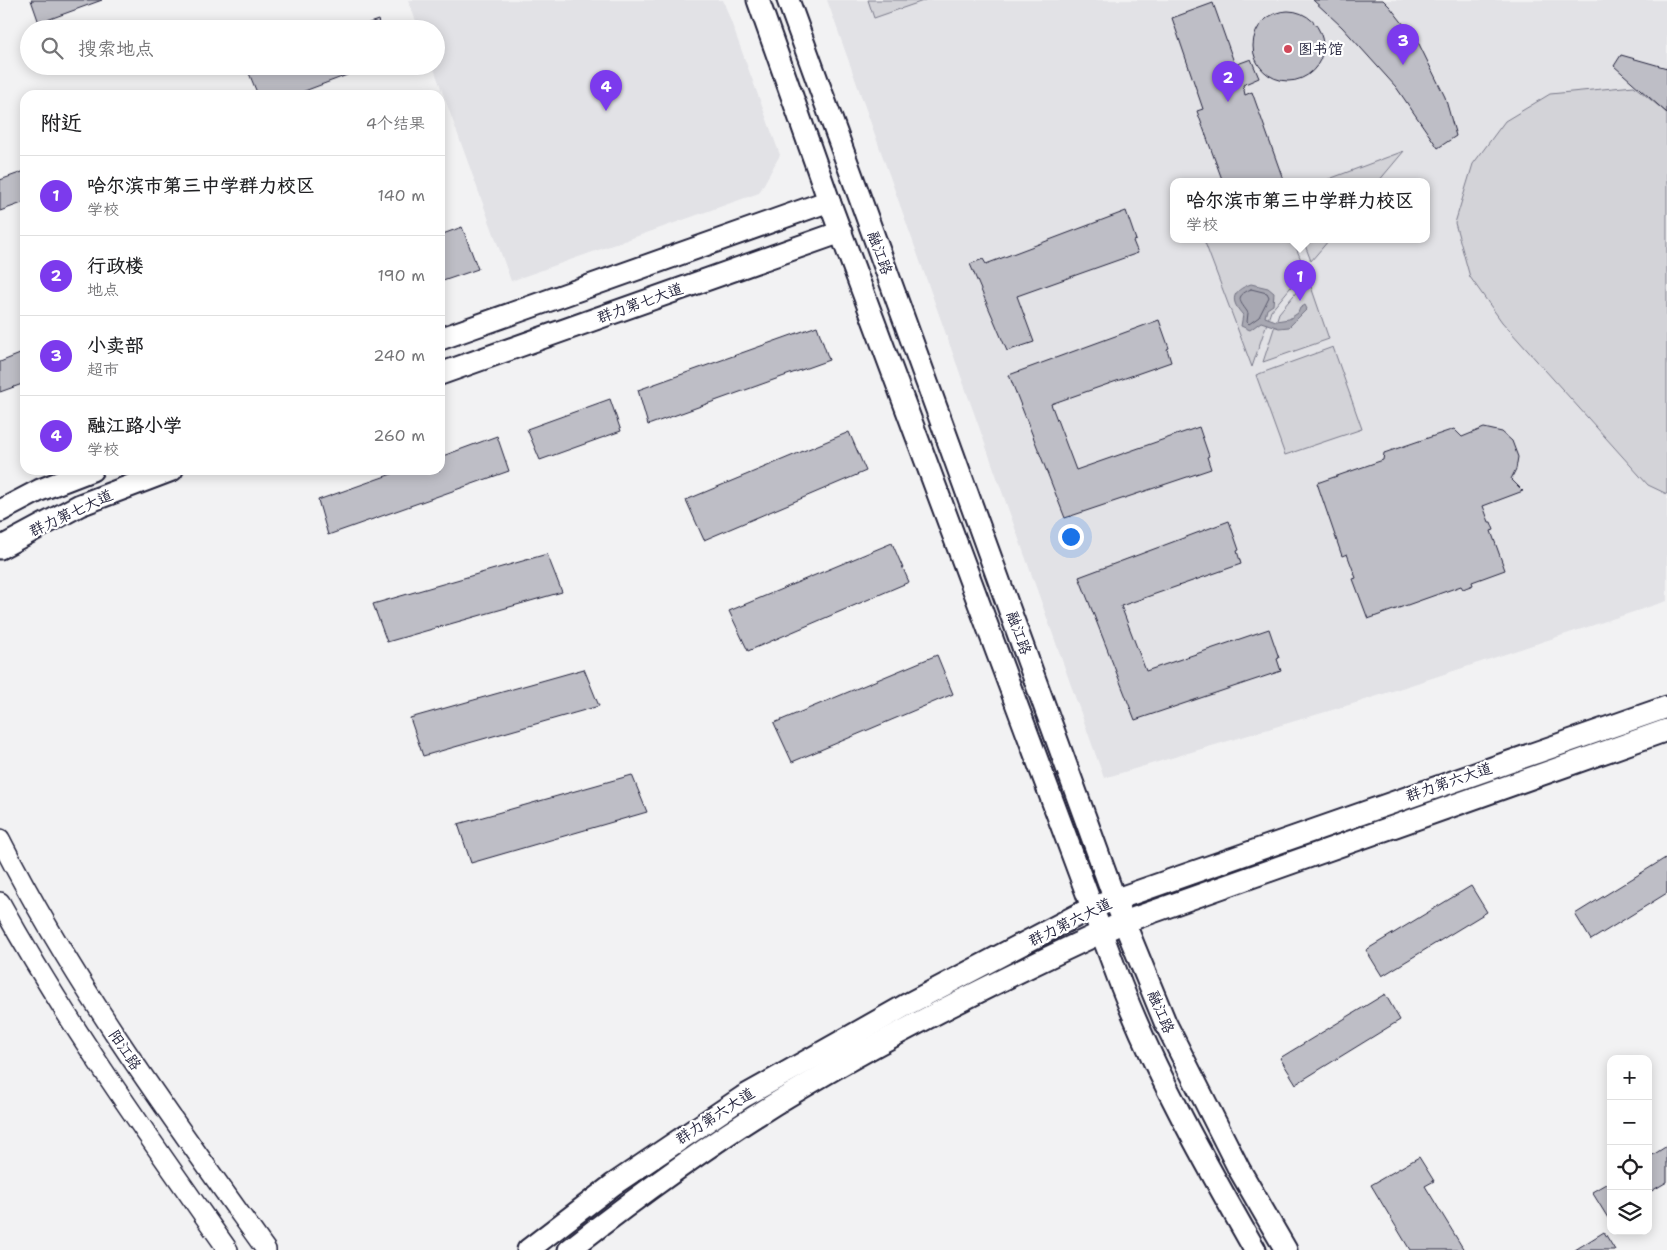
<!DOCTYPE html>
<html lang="zh">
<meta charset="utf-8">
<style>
:root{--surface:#fff;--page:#f2f2f2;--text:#202124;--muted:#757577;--line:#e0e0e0;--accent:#7c3aed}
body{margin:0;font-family:"Shantell Sans","LXGW WenKai TC",sans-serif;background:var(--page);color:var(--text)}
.controls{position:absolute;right:15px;bottom:15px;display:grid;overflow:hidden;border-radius:10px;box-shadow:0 2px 12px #0003}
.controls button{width:45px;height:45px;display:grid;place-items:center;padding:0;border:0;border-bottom:1px solid var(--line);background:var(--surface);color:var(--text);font:25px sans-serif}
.you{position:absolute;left:1070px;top:536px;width:18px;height:18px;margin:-12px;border:4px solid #fff;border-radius:50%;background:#1a73e8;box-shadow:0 0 0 8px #1a73e833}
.badge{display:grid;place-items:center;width:32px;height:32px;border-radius:50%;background:var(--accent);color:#fff;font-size:16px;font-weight:700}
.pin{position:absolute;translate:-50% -41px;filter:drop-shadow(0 1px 2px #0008)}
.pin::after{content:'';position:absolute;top:26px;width:18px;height:15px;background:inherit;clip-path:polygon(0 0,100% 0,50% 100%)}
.popup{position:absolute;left:1170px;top:178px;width:260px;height:65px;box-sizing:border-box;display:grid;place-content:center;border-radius:10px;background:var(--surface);filter:drop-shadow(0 1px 4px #0005);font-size:16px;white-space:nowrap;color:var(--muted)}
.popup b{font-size:19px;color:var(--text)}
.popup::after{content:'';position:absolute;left:50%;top:100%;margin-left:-10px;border:10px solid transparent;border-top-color:var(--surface)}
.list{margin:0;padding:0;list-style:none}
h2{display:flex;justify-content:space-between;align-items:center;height:65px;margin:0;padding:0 20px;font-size:21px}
h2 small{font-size:16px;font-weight:400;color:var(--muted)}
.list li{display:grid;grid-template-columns:32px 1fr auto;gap:15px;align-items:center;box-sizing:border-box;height:80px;padding:0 20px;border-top:1px solid var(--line)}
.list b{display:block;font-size:19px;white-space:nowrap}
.list p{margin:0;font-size:16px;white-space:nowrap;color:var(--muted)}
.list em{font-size:16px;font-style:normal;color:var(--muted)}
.icon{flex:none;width:28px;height:28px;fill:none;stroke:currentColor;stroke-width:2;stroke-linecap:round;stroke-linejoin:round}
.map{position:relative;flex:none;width:1667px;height:1250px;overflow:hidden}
.search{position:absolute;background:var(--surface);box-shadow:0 2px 12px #0003;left:20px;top:20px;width:425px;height:55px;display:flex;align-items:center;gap:12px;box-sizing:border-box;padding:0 18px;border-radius:28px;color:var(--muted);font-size:19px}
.panel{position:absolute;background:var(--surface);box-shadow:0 2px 12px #0003;left:20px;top:90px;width:425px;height:385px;border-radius:15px}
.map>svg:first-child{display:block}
.built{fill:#e2e2e6;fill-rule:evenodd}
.green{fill:#d3d3d8;stroke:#7a7a8a}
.water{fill:#a8a8b2;stroke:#727282}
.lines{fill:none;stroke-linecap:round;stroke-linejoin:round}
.shore{stroke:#58586b;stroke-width:1}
.building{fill:#bebec6;stroke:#22223b}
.tertiary-casing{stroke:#22223b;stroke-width:22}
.secondary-casing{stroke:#22223b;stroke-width:25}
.tertiary{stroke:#fff;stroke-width:19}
.secondary{stroke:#fff;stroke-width:21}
.poi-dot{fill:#d1495b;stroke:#fff;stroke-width:2}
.labels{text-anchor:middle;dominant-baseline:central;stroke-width:4.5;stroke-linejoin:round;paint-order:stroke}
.poi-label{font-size:15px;fill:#22223b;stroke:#fff;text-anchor:start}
.street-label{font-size:15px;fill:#22223b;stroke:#fff}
</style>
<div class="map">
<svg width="1667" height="1250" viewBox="0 0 1667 1250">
<rect width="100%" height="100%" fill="#f2f2f3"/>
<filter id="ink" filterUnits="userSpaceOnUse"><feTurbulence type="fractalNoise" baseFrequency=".02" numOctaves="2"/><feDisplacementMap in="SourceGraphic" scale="10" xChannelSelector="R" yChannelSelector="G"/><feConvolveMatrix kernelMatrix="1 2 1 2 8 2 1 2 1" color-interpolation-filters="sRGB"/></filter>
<g filter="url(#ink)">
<!-- built -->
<g class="built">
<polygon points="408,0 723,0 780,155 759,193 511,281 433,66 436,66 436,29 419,29"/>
<path d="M 827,0 L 1667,0 L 1667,601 L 1359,702 L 1104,778 ZM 1174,182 L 1426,182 L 1426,240 L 1174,240 Z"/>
</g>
<!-- green -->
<g class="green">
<polygon points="868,0 926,0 874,18"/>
<polygon points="1634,86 1667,113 1667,494 1648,485 1502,322 1470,277 1455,223 1473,164 1505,121 1550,94"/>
<polygon points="1404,151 1378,182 1321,182"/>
<polygon points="1204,240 1293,240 1305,270 1271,311 1252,367"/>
<polygon points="1303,240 1329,240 1311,261"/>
<polygon points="1308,278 1329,339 1263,362 1279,313"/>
<polygon points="1333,347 1362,429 1285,455 1256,375"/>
</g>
<!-- water -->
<path class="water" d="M 1251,284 L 1268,288 L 1274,293 L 1273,305 L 1267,309 L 1265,317 L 1276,321 L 1289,319 L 1298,313 L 1300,308 L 1305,305 L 1307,309 L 1289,327 L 1279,328 L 1261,322 L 1250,330 L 1241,326 L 1243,315 C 1230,301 1231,291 1251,284 Z"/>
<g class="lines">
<!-- shore -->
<path class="shore" d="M 1251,289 L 1267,293 L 1269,297 L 1259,317 L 1249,324 L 1247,322 L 1248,313 C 1241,302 1233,297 1251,289 Z"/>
</g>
<!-- building -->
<g class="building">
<polygon points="31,0 102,0 39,23"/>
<polygon points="1313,0 1383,0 1390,7 1419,44 1445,97 1456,136 1438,148 1396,87 1342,27"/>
<polygon points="1213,3 1235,65 1251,59 1259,78 1243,85 1245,95 1252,92 1283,179 1273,182 1223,182 1197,111 1203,109 1172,18"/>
<circle cx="1288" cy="46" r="35"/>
<polygon points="378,20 381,29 352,29"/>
<polygon points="1621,55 1667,68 1667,113 1614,66"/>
<polygon points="246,66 371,66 294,95 258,95"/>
<polygon points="25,171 25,202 0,211 0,180"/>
<polygon points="1126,211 1136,240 1133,241 1138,253 1017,296 1034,342 1007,351 970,264 983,259 986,264"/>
<polygon points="462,227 478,269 440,282 440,235"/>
<polygon points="1159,320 1169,348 1167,349 1171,362 1051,404 1076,470 1199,427 1209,456 1207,457 1211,469 1065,518 1009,375"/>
<polygon points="817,326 829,360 648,425 638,390"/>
<polygon points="25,352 25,383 0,392 0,362"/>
<polygon points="610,399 621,431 540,460 527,429"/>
<polygon points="1484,428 1502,432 1512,441 1518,457 1516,469 1511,479 1523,491 1483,506 1489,522 1491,522 1494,530 1491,531 1505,570 1472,582 1473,585 1463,589 1461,586 1368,619 1353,579 1356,578 1347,554 1342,556 1317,483 1383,460 1384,453 1454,429 1462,437"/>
<polygon points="849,432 866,471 704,540 686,500"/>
<polygon points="497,436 509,471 328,535 318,500 403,470 440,470 440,457"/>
<polygon points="1229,521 1239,550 1237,551 1241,564 1121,606 1146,671 1269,629 1279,658 1277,659 1281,671 1135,720 1079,577"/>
<polygon points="892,543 909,582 748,651 729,611"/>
<polygon points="547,554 562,592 387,642 373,604"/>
<polygon points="937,655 953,694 792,762 774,723"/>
<polygon points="584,669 599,706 423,756 410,718"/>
<polygon points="632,775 647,812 471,863 458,824"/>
<polygon points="1667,857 1667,893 1591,940 1575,914"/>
<polygon points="1471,886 1487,912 1382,976 1366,950"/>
<polygon points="1385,994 1400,1020 1296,1084 1280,1058"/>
<polygon points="1667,1146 1667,1182 1648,1193 1648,1158"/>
<polygon points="1419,1157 1434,1181 1425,1186 1464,1250 1410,1250 1371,1185"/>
<polygon points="1611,1181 1611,1216 1608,1218 1592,1192"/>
<polygon points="1604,1232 1615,1250 1575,1250"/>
</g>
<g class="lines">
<!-- tertiary casing -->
<g class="tertiary-casing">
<g id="tertiary">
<path d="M 0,839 C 74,985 171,1117 266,1250"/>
<path d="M 0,902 C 67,1024 148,1136 228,1250"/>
</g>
</g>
<!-- secondary casing -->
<g class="secondary-casing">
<g id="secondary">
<path d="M 758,0 L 829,201 L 1121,985 C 1157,1077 1206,1164 1255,1250"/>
<polyline points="788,0 1115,900 1165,1022 1239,1169 1286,1250"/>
<polyline points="440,339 829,201"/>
<polyline points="440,374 841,232"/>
<polyline points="0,511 40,490 92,470"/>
<polyline points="0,548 80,505 172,470"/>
<polyline points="528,1250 614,1184 743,1097 908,1004 1091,908 1667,707"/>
<path d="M 569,1250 C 642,1193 718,1137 798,1090 C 903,1027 1013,973 1124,922 L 1667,730"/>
</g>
</g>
<!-- tertiary -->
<use href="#tertiary" class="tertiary"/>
<!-- secondary -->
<use href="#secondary" class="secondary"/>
</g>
</g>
<!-- markers -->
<circle class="poi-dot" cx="1288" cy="49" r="5"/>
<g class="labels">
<!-- poi labels -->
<g class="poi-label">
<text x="1298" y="49">图书馆</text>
</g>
<!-- street labels -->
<g class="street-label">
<text transform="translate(880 253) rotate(70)">融江路</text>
<text transform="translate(640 303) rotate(-20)">群力第七大道</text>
<text transform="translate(71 513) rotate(-25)">群力第七大道</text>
<text transform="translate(1019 633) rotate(70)">融江路</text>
<text transform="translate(1449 782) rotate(-19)">群力第六大道</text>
<text transform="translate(1070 922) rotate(-26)">群力第六大道</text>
<text transform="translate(1161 1012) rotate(67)">融江路</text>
<text transform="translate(125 1050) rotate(56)">阳江路</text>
<text transform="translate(715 1116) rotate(-33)">群力第六大道</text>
</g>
</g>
</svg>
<div class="controls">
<button>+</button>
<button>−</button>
<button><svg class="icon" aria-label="locate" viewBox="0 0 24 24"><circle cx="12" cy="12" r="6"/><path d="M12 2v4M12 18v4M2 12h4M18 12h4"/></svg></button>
<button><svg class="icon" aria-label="layers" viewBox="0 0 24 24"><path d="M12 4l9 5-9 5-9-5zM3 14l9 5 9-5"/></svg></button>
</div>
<div class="you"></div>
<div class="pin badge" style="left:1300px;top:301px">1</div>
<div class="popup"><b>哈尔滨市第三中学群力校区</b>学校</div>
<div class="pin badge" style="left:1228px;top:102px">2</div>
<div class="pin badge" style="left:1403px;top:65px">3</div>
<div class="pin badge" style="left:606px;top:111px">4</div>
<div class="search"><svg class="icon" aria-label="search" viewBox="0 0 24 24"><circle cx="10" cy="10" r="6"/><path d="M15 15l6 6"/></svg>搜索地点</div>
<section class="panel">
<h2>附近<small>4个结果</small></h2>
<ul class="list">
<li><span class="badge">1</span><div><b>哈尔滨市第三中学群力校区</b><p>学校</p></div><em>140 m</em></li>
<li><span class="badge">2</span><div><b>行政楼</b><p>地点</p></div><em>190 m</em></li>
<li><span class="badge">3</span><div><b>小卖部</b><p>超市</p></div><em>240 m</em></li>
<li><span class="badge">4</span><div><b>融江路小学</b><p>学校</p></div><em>260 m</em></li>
</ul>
</section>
</div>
